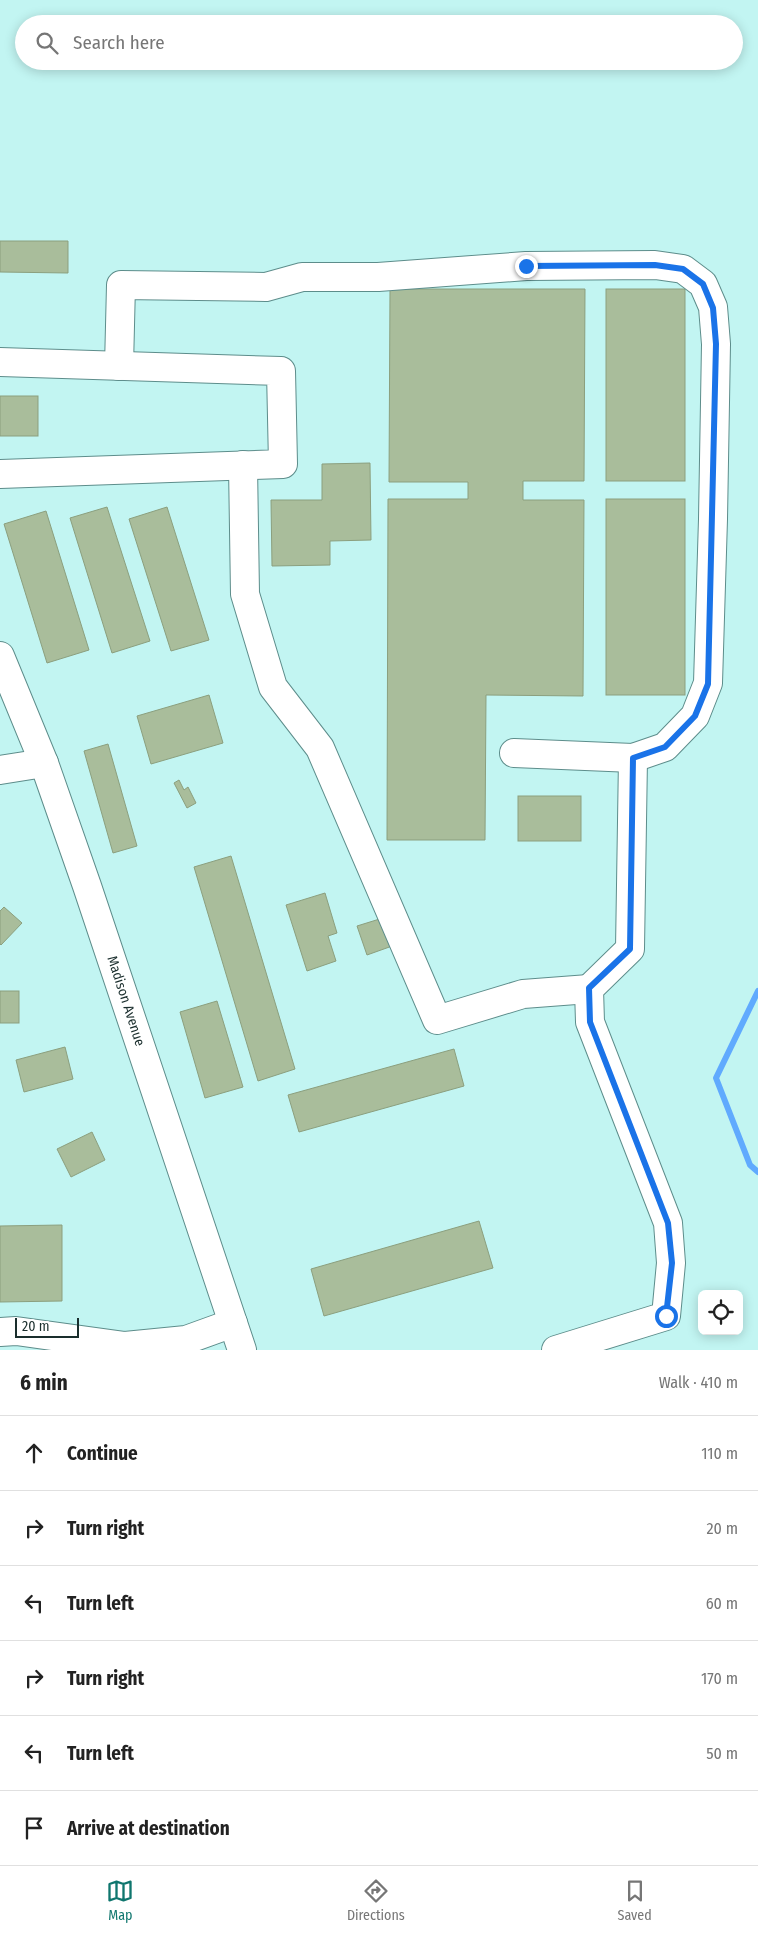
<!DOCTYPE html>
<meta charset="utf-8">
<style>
:root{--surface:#fff;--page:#f2f2f2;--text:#222;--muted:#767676;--line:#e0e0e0;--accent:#0f766e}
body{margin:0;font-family:"Fira Sans Condensed",sans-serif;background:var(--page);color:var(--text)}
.controls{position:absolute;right:15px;bottom:15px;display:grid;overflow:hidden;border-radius:8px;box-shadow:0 2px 12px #0003}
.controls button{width:45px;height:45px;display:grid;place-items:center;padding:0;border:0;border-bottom:1px solid var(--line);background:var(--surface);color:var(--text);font:25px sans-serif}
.scale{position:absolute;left:15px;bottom:12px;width:64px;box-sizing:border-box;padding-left:5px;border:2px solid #1a2e2d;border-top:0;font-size:14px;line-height:18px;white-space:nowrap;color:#1a2e2d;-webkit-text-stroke:4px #fff;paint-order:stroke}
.stop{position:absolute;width:15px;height:15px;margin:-11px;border:4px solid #1a73e8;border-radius:50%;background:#fff}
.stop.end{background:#1a73e8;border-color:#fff;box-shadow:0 1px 5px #0008}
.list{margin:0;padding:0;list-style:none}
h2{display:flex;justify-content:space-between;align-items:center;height:65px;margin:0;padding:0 20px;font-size:21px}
h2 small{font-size:16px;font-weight:400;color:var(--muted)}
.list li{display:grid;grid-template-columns:32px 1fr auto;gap:15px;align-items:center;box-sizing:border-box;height:75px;padding:0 20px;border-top:1px solid var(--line)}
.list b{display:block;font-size:19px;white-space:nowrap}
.list em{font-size:16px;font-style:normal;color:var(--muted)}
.icon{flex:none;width:28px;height:28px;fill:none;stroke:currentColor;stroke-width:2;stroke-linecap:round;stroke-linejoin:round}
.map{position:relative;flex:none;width:758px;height:1350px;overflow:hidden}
.search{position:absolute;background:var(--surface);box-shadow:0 2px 12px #0003;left:15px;right:15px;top:15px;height:55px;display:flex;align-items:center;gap:12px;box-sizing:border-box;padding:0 18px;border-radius:28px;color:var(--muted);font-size:19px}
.sheet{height:515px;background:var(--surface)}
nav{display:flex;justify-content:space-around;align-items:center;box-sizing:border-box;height:70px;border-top:1px solid var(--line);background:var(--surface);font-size:14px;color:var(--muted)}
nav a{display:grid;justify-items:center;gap:2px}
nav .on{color:var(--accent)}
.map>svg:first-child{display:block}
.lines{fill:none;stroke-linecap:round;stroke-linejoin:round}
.stream{stroke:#60aafe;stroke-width:6}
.building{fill:#a9bd9b;stroke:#8b9f7e}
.minor-casing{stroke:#5d8d8b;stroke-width:30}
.minor{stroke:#fff;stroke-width:28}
.route{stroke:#1a73e8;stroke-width:6}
.labels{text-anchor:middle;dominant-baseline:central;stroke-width:4.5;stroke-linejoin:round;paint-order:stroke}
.street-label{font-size:14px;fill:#1a2e2d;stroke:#fff}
</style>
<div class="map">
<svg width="758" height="1350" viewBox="0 0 758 1350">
<rect width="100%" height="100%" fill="#c2f5f2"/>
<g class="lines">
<!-- stream -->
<polyline class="stream" points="758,991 716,1078 750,1165 758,1172"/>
</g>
<!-- building -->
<g class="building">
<polygon points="0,241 68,241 68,273 0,272"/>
<polygon points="390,289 585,289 584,481 523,481 523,500 584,500 583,696 486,695 485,840 387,840 388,499 468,499 468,482 389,482"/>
<rect x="606" y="289" width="79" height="192"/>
<rect x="0" y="396" width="38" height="40"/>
<polygon points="370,463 371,540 330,541 330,565 272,566 271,500 322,500 322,464"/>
<rect x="606" y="499" width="79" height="196"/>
<polygon points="107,507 150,641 112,653 70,518"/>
<polygon points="167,507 209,640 171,651 129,519"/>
<polygon points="46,511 89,650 47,663 4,524"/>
<polygon points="209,695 223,743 151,764 137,716"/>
<polygon points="108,744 137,846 113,853 84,751"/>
<polygon points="179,780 184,790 188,787 196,803 187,808 174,783"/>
<rect x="518" y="796" width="63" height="45"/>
<polygon points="231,856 295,1069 258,1081 194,867"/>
<polygon points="325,893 337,933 328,936 336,961 307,971 286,905"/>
<polygon points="4,907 22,923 1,945 0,944 0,911"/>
<polygon points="386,917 395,945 367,955 357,926"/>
<rect x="0" y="991" width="19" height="32"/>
<polygon points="217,1001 243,1087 205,1098 180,1012"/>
<polygon points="65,1047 73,1079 24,1092 16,1060"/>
<polygon points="454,1049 464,1086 299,1132 288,1095"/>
<polygon points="92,1132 105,1160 71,1177 57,1149"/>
<polygon points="479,1221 493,1268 324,1316 311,1269"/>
<polygon points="62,1225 62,1301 0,1302 0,1226"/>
</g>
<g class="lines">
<!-- minor casing -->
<g class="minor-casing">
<g id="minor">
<polyline points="0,362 281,371 283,464 0,474"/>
<polyline points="119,366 121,285 266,287 302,277 378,277 526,266 655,265 683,269 703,284 713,307 716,344 713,519 708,683 695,716 665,747 633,758 514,753"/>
<polyline points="243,465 245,594 273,687 320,748 437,1020 523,994 589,989"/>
<polyline points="0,656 44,763 87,886 242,1350"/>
<polyline points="0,770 44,763"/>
<polyline points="0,1332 16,1331 125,1346 186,1340 233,1323"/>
<polyline points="556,1350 666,1316 671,1263 668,1223 590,1022 589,989 630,949 633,758"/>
</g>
</g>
<!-- minor -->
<use href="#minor" class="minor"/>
</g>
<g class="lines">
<!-- route -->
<polyline class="route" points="526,266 655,265 683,269 703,284 713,308 716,344 708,684 695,716 665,747 633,758 630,949 589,988 590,1022 668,1223 672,1263 666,1316"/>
</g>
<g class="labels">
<!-- street labels -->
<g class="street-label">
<text transform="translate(126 1001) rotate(72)">Madison Avenue</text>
</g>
</g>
</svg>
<div class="controls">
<button><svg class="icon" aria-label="locate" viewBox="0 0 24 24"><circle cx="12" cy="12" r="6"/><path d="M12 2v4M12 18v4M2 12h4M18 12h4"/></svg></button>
</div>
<div class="scale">20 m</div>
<div class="stop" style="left:666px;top:1316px"></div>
<div class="stop end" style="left:526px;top:266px"></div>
<div class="search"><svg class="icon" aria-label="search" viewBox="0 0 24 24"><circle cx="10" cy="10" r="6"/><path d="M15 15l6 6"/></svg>Search here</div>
</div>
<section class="sheet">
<h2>6 min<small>Walk · 410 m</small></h2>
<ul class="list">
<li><svg class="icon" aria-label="ahead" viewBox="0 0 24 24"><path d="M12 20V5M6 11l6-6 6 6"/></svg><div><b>Continue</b></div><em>110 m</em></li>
<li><svg class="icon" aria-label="right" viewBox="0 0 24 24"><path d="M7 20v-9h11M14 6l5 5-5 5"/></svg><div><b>Turn right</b></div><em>20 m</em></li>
<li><svg class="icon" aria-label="left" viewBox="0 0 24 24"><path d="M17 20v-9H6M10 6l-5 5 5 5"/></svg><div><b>Turn left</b></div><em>60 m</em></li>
<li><svg class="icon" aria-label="right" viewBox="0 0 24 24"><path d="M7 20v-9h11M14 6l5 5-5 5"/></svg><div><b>Turn right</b></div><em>170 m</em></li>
<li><svg class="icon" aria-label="left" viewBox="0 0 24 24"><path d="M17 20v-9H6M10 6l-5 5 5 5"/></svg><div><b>Turn left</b></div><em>50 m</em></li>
<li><svg class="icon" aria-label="arrive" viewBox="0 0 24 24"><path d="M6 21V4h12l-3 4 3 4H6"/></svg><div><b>Arrive at destination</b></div></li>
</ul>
</section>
<nav>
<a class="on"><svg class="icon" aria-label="map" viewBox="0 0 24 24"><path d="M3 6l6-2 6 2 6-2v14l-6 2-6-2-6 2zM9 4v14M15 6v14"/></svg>Map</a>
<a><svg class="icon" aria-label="directions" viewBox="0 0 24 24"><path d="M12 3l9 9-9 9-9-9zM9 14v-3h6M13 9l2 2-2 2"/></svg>Directions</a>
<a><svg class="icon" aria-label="saved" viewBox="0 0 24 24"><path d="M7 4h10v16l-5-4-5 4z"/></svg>Saved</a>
</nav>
